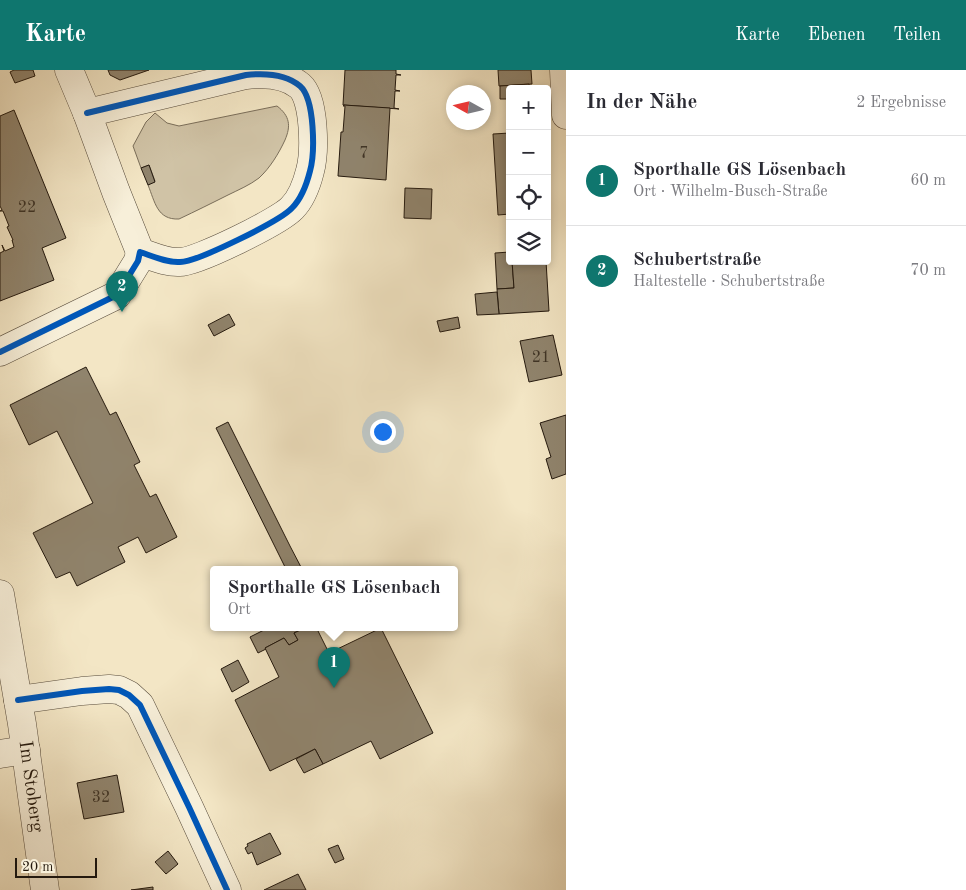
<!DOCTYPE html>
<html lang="de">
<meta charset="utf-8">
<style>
:root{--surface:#fff;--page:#f2f2f3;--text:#2b2b33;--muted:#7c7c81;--line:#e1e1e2;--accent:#0f766e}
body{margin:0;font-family:"Old Standard TT",serif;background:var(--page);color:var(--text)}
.controls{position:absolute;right:15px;top:15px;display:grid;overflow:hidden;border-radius:5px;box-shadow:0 2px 8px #0003}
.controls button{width:45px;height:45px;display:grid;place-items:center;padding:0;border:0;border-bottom:1px solid var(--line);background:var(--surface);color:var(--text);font:25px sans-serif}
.compass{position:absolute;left:446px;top:15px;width:45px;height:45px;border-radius:50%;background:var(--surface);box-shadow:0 2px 8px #0003;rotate:278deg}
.scale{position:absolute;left:15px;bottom:12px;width:82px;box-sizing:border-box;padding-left:5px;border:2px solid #24190e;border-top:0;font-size:14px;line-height:18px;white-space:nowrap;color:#24190e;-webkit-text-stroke:4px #f7efd9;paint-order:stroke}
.you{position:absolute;left:382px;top:361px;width:18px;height:18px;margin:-12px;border:4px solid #fff;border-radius:50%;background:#1a73e8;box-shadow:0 0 0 8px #1a73e833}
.badge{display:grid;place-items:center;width:32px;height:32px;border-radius:50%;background:var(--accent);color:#fff;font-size:16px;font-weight:700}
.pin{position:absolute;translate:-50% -41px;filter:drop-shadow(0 1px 2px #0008)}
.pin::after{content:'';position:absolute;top:26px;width:18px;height:15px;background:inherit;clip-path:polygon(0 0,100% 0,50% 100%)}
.popup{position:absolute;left:210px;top:496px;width:248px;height:65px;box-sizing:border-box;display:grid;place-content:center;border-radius:5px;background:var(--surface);filter:drop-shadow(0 1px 4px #0005);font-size:16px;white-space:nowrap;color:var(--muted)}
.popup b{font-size:19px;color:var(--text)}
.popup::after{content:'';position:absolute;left:50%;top:100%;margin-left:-10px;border:10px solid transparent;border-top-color:var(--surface)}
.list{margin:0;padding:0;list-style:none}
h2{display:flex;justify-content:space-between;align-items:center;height:65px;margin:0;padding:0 20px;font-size:21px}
h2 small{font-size:16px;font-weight:400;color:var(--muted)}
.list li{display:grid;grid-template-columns:32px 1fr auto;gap:15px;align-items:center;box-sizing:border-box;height:90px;padding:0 20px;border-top:1px solid var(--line)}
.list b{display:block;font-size:19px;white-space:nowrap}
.list p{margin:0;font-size:16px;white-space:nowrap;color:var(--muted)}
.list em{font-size:16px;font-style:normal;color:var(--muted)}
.icon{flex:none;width:28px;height:28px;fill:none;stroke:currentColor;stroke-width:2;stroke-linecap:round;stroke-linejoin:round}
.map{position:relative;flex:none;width:566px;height:820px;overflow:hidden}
header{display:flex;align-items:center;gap:30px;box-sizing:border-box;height:70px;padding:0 25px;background:var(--accent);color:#fff}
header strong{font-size:24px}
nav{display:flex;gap:28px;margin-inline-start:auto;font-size:18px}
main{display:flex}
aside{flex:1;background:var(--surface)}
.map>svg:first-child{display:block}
.green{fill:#d0c3a6;stroke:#7a6e5a}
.building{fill:#90846d;stroke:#24190e}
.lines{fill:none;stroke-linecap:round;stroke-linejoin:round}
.minor-casing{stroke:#584c3c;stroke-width:29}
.minor{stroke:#f7efd9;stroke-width:28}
.cycleway-casing{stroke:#f7efd9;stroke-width:9}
.cycleway{stroke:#0057b8;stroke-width:6}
.labels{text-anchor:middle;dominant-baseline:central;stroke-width:5;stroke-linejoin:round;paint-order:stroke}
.number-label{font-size:16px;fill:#3f3426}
.street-label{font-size:19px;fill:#24190e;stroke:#f7efd9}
</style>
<header>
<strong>Karte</strong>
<nav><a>Karte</a><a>Ebenen</a><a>Teilen</a></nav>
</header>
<main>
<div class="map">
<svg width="566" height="820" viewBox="0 0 566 820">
<rect width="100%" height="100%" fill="#f3e6c5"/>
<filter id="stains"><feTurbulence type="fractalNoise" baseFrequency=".004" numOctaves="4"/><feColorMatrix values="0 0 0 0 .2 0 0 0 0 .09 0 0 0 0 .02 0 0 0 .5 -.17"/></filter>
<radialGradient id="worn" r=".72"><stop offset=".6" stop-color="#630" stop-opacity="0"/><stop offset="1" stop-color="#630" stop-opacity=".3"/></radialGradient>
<!-- green -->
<path class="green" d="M 277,36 C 290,46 291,56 285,70 C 279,83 270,98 259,108 C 250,115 238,120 228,125 C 212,133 196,141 179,149 C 157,150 155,132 148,115 L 155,111 L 149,95 L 141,98 L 133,76 L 146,52 L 155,43 L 167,53 L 179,56 Z"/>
<!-- building -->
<g class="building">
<polygon points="14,0 33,0 35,6 15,13 10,2"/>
<polygon points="108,0 149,0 120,10 110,5"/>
<polygon points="345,0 396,0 396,4 401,5 396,5 395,20 400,21 395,21 394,38 399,39 343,35"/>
<polygon points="498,0 531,0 532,14 499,16"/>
<polygon points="529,14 529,19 510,19 510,29 500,29 500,16"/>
<polygon points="344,35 390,38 386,110 338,106 341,62 343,62 345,36 343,36"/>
<polygon points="14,40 66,168 42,178 54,210 0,231 0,183 4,181 2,175 5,181 14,177 12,170 13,170 7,157 9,156 3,141 0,141 2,140 0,136 0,46"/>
<polygon points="510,63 510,144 498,145 493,64"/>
<polygon points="149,95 155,112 148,115 141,98"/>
<polygon points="405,118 432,119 431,149 404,148"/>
<polygon points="510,182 510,191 512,191 514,218 497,219 495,183"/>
<polygon points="512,191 546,191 549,241 499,244 497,219 514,218"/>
<polygon points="497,222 499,244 477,245 475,224"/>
<polygon points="229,244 235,255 214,266 208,255"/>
<polygon points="458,247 460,258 440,262 437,251"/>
<polygon points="553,265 562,305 529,312 520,271"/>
<polygon points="86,297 110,345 116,342 140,392 134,395 150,427 156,424 177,467 146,483 138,467 118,477 125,492 77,516 70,502 56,508 33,463 93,433 57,361 29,375 10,335"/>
<polygon points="566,345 566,404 552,409 546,389 551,387 540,353"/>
<polygon points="228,352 290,476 302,499 286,499 216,358"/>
<polygon points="270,557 307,557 294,563 298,570 289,575 284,568 265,578 266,579 258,583 250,567"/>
<polygon points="307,557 316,557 329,583 381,558 433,663 380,689 371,671 323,694 315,679 270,701 235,630 279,607 265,578 284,568 289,575 298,570 294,563"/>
<polygon points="238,590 249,612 232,622 221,599"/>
<polygon points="315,679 323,694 304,703 296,689"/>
<polygon points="117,705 124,742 84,749 77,713"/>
<polygon points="270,763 281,784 257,795 252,782 248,784 245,778 248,776 247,774"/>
<polygon points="338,775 344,789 335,793 328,779"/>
<polygon points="168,781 178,794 166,804 155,792"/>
<polygon points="298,804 306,820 264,820"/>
<polygon points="153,817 153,820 131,820"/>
</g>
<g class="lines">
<!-- minor casing -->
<g class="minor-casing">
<g id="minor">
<polyline points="69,0 87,43 116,122 140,182"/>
<polyline points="564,0 566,45"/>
<path d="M 87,43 L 246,5 C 264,3 286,4 300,16 C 315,29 315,83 310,101 C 307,113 301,129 292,138 C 280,151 197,192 180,192 C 167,193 152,186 140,182"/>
<polyline points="0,282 117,225 138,191 140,182"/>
<path id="s1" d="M 0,524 L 22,654 L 45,820"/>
<polyline points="18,630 82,621 109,619 119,620 129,625 140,635 189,737 227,820"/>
<polyline points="0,684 26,680"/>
</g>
</g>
<!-- minor -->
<use href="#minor" class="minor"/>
<!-- cycleway casing -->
<g class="cycleway-casing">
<g id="cycleway">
<path d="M 0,282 L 117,225 L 138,191 L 140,182 C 152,186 167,193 180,192 C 197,192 280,151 292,138 C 301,129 307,113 310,101 C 315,83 315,29 300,16 C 286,4 264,3 246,5 L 87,43"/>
<polyline points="18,630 82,621 109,619 119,620 129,625 140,635 189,737 227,820"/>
</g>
</g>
<!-- cycleway -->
<use href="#cycleway" class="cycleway"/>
</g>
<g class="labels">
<!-- number labels -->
<g class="number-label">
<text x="364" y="84">7</text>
<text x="27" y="138">22</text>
<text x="541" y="288">21</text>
<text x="101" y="728">32</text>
</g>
<!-- street labels -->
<g class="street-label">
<text stroke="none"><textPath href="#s1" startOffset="195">Im Stoberg</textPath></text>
</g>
</g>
<rect width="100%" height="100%" filter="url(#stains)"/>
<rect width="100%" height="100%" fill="url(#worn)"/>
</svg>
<div class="controls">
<button>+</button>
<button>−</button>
<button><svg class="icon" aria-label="locate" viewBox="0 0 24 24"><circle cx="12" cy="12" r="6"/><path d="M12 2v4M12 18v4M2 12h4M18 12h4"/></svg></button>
<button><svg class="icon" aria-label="layers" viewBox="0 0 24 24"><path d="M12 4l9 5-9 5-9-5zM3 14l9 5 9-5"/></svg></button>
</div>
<svg class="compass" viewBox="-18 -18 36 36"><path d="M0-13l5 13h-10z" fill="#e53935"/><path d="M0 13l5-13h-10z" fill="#7c7c81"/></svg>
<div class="scale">20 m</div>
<div class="you"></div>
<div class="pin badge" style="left:334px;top:618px">1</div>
<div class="popup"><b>Sporthalle GS Lösenbach</b>Ort</div>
<div class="pin badge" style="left:122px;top:242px">2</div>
</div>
<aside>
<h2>In der Nähe<small>2 Ergebnisse</small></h2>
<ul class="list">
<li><span class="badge">1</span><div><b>Sporthalle GS Lösenbach</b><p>Ort · Wilhelm-Busch-Straße</p></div><em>60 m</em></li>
<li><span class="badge">2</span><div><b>Schubertstraße</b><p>Haltestelle · Schubertstraße</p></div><em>70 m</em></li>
</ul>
</aside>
</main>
